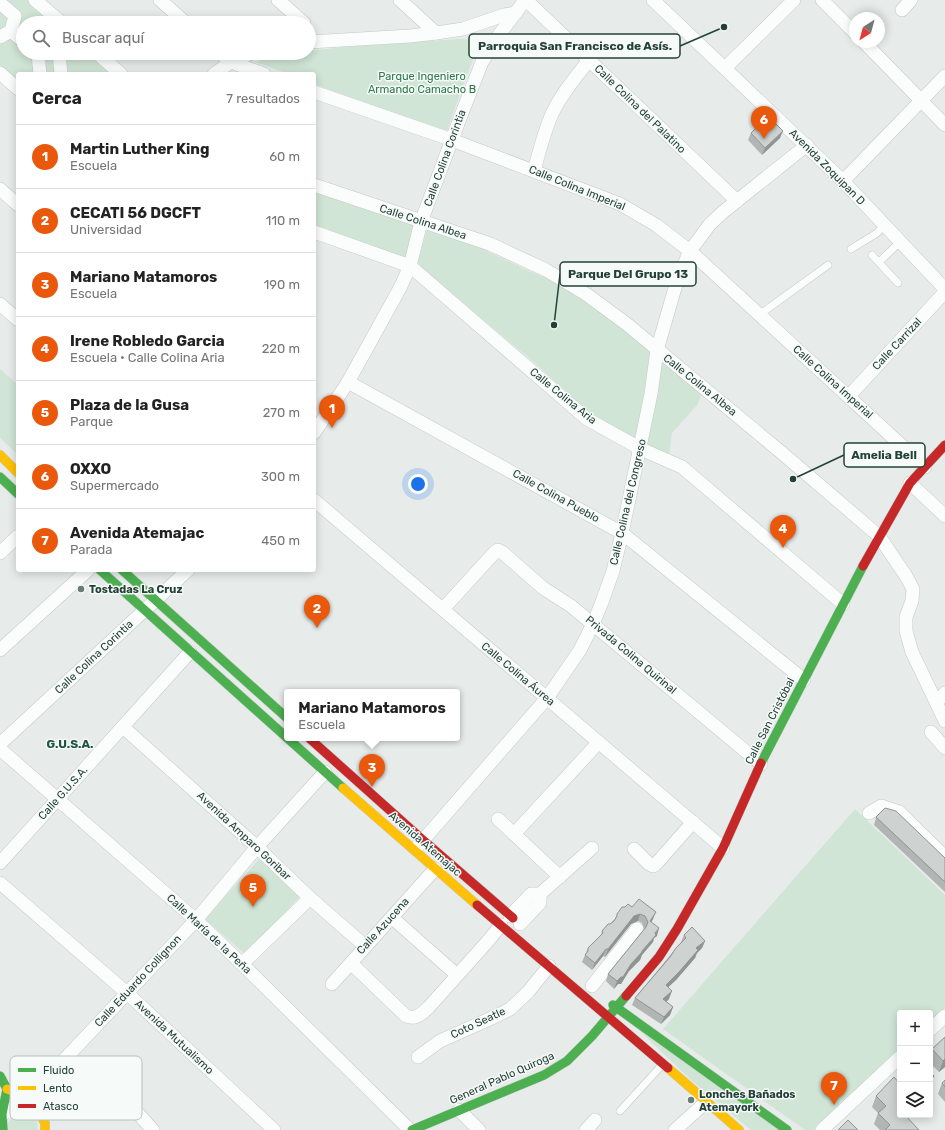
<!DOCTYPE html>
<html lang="es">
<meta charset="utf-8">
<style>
:root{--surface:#fff;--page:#f2f2f2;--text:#222;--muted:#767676;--line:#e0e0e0;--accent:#ea580c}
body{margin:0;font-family:Rubik,sans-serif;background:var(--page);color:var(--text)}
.controls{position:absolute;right:12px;bottom:12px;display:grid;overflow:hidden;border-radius:4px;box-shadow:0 2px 10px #0003}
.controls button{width:36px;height:36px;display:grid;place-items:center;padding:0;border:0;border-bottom:1px solid var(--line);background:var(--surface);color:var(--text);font:20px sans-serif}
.compass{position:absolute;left:849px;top:12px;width:36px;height:36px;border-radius:50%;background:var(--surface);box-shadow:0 2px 10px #0003;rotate:216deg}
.you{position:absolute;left:418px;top:484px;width:14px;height:14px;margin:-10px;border:3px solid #fff;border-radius:50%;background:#1a73e8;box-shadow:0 0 0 6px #1a73e833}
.badge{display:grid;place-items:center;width:26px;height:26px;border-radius:50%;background:var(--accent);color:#fff;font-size:13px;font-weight:700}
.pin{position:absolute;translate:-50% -33px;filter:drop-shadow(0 1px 2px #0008)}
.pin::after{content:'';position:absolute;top:21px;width:14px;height:12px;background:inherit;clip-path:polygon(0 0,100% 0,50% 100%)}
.popup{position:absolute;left:284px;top:689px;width:176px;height:52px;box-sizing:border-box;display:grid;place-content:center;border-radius:4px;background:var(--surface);filter:drop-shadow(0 1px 3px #0005);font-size:13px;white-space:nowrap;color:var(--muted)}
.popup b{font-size:15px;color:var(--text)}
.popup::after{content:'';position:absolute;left:50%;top:100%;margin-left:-8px;border:8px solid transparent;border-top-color:var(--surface)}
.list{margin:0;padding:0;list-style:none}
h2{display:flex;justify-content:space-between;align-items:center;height:52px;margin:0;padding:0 16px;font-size:17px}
h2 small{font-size:13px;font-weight:400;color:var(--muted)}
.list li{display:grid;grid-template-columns:26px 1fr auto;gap:12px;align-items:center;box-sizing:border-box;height:64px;padding:0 16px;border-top:1px solid var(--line)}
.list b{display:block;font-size:15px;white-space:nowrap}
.list p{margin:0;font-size:13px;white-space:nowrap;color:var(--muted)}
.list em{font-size:13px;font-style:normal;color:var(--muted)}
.icon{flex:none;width:22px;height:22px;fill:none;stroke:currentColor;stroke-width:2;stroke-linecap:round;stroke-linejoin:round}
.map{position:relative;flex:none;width:945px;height:1130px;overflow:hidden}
.search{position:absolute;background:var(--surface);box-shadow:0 2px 10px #0003;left:16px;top:16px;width:300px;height:44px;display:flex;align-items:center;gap:10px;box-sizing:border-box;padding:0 14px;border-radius:22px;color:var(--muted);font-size:15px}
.panel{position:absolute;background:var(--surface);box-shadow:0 2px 10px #0003;left:16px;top:72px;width:300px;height:500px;border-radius:4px}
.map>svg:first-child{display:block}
.green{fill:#d0e5d6}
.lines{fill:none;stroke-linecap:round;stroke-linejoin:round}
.lane-casing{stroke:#c4c9c7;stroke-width:8}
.street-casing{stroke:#c4c9c7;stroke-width:14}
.fast-casing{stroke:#c2cac7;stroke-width:10}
.slow-casing{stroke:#c2cac7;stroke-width:10}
.jam-casing{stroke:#c2cac7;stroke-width:10}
.lane{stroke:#fbfcfc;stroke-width:7}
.street{stroke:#fbfcfc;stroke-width:13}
.fast{stroke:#4caf50;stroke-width:9}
.slow{stroke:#ffc107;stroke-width:9}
.jam{stroke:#c62828;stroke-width:9}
.wall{fill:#b1b5b4}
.shaded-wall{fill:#909492}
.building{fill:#ced3d1;stroke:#909492}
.poi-dot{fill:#687d76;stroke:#f6faf8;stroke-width:1.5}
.labels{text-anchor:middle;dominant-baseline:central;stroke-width:3;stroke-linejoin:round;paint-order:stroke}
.park-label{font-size:11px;fill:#2d7948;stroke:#f6faf8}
.street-label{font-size:11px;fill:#244138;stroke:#f6faf8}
.poi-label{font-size:11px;font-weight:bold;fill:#244138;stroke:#f6faf8;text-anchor:start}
.neighbourhood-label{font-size:12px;font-weight:bold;fill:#1f5445;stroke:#f6faf8}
.key{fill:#f6faf8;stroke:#b7c2be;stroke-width:1}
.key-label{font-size:11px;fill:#244138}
.leader{fill:none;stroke:#244138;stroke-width:1.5}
.callout-dot{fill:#244138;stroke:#f6faf8;stroke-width:1.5}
.callout{fill:#f6faf8;stroke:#244138;stroke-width:1.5}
.callout-label{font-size:12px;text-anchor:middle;font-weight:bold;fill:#244138}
</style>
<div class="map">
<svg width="945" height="1130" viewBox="0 0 945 1130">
<rect width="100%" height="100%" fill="#e7ecea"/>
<!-- green -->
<g class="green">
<polygon points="0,0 28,0 55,23 23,23 23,53 90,53 114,74 18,74 18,81 0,65"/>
<polygon points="458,39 480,40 446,133 314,84 314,74 288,74 256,62 277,55 309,53 309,51 344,47"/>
<polygon points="314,188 414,221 406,260 314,227"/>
<polygon points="427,230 476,246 525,269 564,285 651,350 636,440 587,412 536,364 417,265"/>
<polygon points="662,358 702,391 698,404 672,433 669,455 646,447"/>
<polygon points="0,369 18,385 18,450 17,454 0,438"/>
<polygon points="855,809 945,895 945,1008 930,1022 930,1013 900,1013 900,1050 813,1130 805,1130 663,1029"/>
<polygon points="260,858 301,895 246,955 205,919"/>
<polygon points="620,1012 785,1130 751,1130 691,1080"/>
<path d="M 19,1112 L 28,1114 L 37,1121 L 38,1130 L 7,1130 C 7,1121 12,1117 19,1112 Z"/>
</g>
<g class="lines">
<!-- lane casing -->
<g class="lane-casing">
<g id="lane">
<polyline points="851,249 877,233 884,225"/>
<polyline points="872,255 898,283"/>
<polyline points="880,261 900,242"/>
<polyline points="759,315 828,265"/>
<polyline points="620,1111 663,1064"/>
</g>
</g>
<!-- street casing -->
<g class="street-casing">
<g id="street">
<polyline points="35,0 62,23"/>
<polyline points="160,0 186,23"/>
<polyline points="278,0 304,23"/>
<polyline points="400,0 436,33"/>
<polyline points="526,0 737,201"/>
<polyline points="653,0 843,181 945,289"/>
<polyline points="822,0 855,33"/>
<polyline points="0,3 15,16 11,31 0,37"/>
<polyline points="902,10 911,0"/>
<polyline points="11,31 23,41"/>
<polyline points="309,42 410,36 436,33 463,29 504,15 516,13"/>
<polyline points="864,42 945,125"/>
<polyline points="59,53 61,74"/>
<polyline points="97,53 121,74"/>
<polyline points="220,53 231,62 264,74"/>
<polyline points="725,68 794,0"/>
<polyline points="0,73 18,89"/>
<polyline points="40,74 38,54 51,53"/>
<polyline points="214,74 231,62 251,53"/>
<polyline points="314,92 444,137 620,204 656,225 690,251 925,467"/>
<path d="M 534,171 C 539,152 544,132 552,114 C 561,94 576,77 589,60"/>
<polyline points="843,181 945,76"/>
<polyline points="314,185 490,244 546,270 586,294 628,325 782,453 879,536 906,576 913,589 912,601 906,617 906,631 912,652 945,721"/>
<polyline points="0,189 18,205"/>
<polyline points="314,232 410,266 587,419 641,449 682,467 843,604"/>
<polyline points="0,304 18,320"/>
<polyline points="348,382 622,533 804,680"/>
<polyline points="849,396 945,292"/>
<polyline points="314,433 348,382 400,288 410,266 421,222 462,113 482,62 496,39 525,0"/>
<polyline points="910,483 945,516"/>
<polyline points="314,500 723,848"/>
<polyline points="0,553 18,536"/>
<polyline points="443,609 495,552 498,550 502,552 543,588 571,606 761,764"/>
<polyline points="0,650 88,570"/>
<polyline points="937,702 945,693"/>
<polyline points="123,727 257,847 310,898 365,946"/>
<polyline points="931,732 945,748"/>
<polyline points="0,744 188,570"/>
<polyline points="0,749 196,920 242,964 410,1130"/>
<polyline points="869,813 881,806 899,812 945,857"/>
<polyline points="498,819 560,877"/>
<polyline points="514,834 599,742"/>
<polyline points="418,846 547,698 580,650 593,624 602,602 613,571 622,533 651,394 657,350 677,281 690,251 710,224 723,212 807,145"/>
<polyline points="634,849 649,864 653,866 656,864 693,822"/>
<polyline points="0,863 190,652"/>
<polyline points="0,883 127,993 274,1130"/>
<polyline points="510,916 531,894 540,894 592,848"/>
<polyline points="397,922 457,975"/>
<polyline points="520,924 540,903 540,894"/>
<polyline points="242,964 310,898"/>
<path d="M 356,968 L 406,1016 C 416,1020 421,1014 428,1008 L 488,941 L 501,925"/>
<polyline points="332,984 435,869"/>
<polyline points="592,986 637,929"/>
<polyline points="930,1030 945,1016"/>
<polyline points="418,1057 440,1041 494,1017 510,1009 528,992 549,966"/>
<polyline points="124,1098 153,1130"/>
<polyline points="459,1110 479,1130"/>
<polyline points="0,1116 29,1097 196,920 257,847 325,772"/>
<polyline points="586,1130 595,1120"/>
<polyline points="675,1130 706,1102"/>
<polyline points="822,1130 900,1057"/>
</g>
</g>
<!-- fast casing -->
<g class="fast-casing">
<g id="fast">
<polyline points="0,477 18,494"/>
<polyline points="100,570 343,788"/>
<polyline points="122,570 287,718"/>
<polyline points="761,763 863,566"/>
<polyline points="613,1005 787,1130"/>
<polyline points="0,1076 7,1089 2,1114 3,1130"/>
<polyline points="412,1130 544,1075 567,1061 592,1036 626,996"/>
</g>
</g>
<!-- slow casing -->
<g class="slow-casing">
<g id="slow">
<polyline points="0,455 18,473"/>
<polyline points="343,788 477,905"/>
<polyline points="668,1068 739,1130"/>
<polyline points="7,1089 29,1097 45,1123 45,1130"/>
</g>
</g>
<!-- jam casing -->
<g class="jam-casing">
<g id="jam">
<polyline points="863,566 910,483 945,445"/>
<polyline points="309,738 423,840 513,918"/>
<polyline points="477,905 668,1068"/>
<polyline points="626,996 659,957 677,929 723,848 761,763"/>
</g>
</g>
<!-- lane -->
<use href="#lane" class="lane"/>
<!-- street -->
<use href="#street" class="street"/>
<!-- fast -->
<use href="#fast" class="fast"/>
<!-- slow -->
<use href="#slow" class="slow"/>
<!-- jam -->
<use href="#jam" class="jam"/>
</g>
<!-- wall -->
<g class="wall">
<polygon points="751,133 780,138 762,155 748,140"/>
<polygon points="876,817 945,858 945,892 874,825"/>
<polygon points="632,907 653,919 651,922 657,936 654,938 653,942 642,955 640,960 629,971 621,984 618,984 614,989 606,981 608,974 644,929 642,923 638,921 631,924 605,957 603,956 592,970 582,962 588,948 601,935 602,931 615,919 617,914"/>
<polygon points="684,935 705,941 702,948 697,953 695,958 676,980 668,987 669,999 666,1002 673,1007 670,1015 661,1024 632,1005 635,998 681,942"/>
<polygon points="945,1037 945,1067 939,1072 930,1063 930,1054 932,1049"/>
<polygon points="945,1080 945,1102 938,1094 942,1083"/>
<polygon points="899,1083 900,1115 919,1130 880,1130 874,1124 878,1113 872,1107 876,1096"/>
</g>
<!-- shaded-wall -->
<g class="shaded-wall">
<polygon points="783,131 780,138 762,155 765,148"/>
<polygon points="656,912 653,919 648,929 650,921"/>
<polygon points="640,914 638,921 631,924 605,957 608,949 634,916"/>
<polygon points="659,928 657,936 654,938 653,942 642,955 640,960 629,971 621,984 618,984 614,989 617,981"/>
<polygon points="705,941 702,948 697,953 695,958 676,980 663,992 666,985 696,948"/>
<polygon points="606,949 603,956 592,970 595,963"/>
<polygon points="672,991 669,999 661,1007 663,999"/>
<polygon points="673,1007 670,1015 661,1024 664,1017"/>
<polygon points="945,1059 945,1067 939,1072 943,1061"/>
<polygon points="934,1076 930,1086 930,1080"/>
</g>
<!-- building -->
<g class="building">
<polygon points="768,116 783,131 765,148 751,133"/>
<polygon points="885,808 896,811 945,858 945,882 876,817"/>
<polygon points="639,899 656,912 650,921 659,928 655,933 656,935 642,951 642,952 631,964 623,977 621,977 617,981 608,974 646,927 648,922 645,916 640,914 634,916 608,949 606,949 595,963 585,955 588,951 588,948 603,933 602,931 608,924 610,924 614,921 617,916 617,914 622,907 625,907 628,904 632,907"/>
<polygon points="692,927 705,941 696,948 698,950 679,972 666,985 672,991 663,999 673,1007 664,1017 635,998 670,957 676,948 686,938 684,935"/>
<polygon points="945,1037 945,1059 943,1061 932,1049"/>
<polygon points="930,1072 934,1076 930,1080"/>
<polygon points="894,1077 899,1083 900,1082 900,1107 899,1108 900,1109 900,1115 905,1115 919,1130 885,1130 890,1125 878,1113 886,1106 876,1096"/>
<polygon points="945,1080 945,1087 942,1083"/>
<polygon points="848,1120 858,1130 838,1130"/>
</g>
<!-- markers -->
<g class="poi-dot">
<circle cx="81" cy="589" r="4"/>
<circle cx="691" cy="1100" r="4"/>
</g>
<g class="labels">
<!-- park labels -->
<g class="park-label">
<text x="422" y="76">Parque Ingeniero<tspan x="422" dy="13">Armando Camacho B</tspan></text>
</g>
<!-- street labels -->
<g class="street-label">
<text transform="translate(640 109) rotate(44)">Calle Colina del Palatino</text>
<text transform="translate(445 158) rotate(-70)">Calle Colina Corintia</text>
<text transform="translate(827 167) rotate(45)">Avenida Zoquipan D</text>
<text transform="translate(577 188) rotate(22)">Calle Colina Imperial</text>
<text transform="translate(423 222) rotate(18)">Calle Colina Albea</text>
<text transform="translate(897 344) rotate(-47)">Calle Carrizal</text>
<text transform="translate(833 382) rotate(42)">Calle Colina Imperial</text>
<text transform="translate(700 385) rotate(39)">Calle Colina Albea</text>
<text transform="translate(563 396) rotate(39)">Calle Colina Aria</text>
<text transform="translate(556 496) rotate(29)">Calle Colina Pueblo</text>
<text transform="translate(628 502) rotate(-77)">Calle Colina del Congreso</text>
<text transform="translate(631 655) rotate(40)">Privada Colina Quirinal</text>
<text transform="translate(94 657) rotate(-43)">Calle Colina Corintia</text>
<text transform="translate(518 674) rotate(40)">Calle Colina Áurea</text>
<text transform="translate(770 721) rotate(-63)">Calle San Cristóbal</text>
<text transform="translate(63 793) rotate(-48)">Calle G.U.S.A.</text>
<text transform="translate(244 836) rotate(43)">Avenida Amparo Goribar</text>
<text transform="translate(425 844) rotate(41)">Avenida Atemajac</text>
<text transform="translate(383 926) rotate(-48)">Calle Azucena</text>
<text transform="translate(209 934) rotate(43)">Calle María de la Peña</text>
<text transform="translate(138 981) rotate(-47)">Calle Eduardo Collignon</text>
<text transform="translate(478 1023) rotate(-25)">Coto Seatle</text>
<text transform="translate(174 1037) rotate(43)">Avenida Mutualismo</text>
<text transform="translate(502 1078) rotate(-24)">General Pablo Quiroga</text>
</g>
<!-- poi labels -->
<g class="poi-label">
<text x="89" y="589">Tostadas La Cruz</text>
<text x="699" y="1094">Lonches Bañados<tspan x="699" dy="13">Atemayork</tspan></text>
</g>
<!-- neighbourhood labels -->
<g class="neighbourhood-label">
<text x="70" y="744">G.U.S.A.</text>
</g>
</g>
<!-- legend -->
<rect x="10" y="1056" width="132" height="64" rx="6" class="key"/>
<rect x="18" y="1068" width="18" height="4" fill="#4caf50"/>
<rect x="18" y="1086" width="18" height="4" fill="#ffc107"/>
<rect x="18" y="1104" width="18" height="4" fill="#c62828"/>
<g class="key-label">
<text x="43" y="1074">Fluido</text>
<text x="43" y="1092">Lento</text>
<text x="43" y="1110">Atasco</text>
</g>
<!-- callouts -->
<path class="leader" d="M724 27L680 46M554 325L560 274M793 479L844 455"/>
<g class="callout-dot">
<circle cx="724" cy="27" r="4"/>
<circle cx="554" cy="325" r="4"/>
<circle cx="793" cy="479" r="4"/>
</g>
<g class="callout">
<rect x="469" y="34" width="211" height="24" rx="4"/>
<rect x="560" y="262" width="136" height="24" rx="4"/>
<rect x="844" y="443" width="81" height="24" rx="4"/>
</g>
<g class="callout-label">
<text x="575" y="50">Parroquia San Francisco de Asís.</text>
<text x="628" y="278">Parque Del Grupo 13</text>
<text x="884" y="459">Amelia Bell</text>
</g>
</svg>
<div class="controls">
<button>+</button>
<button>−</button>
<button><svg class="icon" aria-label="layers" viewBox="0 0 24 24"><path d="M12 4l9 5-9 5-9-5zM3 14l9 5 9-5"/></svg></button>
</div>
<svg class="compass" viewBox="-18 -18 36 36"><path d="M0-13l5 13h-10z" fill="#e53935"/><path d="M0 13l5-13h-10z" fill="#767676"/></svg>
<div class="you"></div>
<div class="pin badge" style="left:332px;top:428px">1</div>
<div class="pin badge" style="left:317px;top:628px">2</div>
<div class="pin badge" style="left:372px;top:787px">3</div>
<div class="popup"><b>Mariano Matamoros</b>Escuela</div>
<div class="pin badge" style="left:783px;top:548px">4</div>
<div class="pin badge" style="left:253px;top:907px">5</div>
<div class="pin badge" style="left:764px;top:139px">6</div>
<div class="pin badge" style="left:834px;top:1105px">7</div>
<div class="search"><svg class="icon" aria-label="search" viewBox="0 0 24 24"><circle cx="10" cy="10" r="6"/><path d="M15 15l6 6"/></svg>Buscar aquí</div>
<section class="panel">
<h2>Cerca<small>7 resultados</small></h2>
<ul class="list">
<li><span class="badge">1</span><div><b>Martin Luther King</b><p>Escuela</p></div><em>60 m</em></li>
<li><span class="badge">2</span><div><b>CECATI 56 DGCFT</b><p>Universidad</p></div><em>110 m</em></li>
<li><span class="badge">3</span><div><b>Mariano Matamoros</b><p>Escuela</p></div><em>190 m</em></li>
<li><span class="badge">4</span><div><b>Irene Robledo Garcia</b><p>Escuela · Calle Colina Aria</p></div><em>220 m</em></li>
<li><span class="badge">5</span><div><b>Plaza de la Gusa</b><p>Parque</p></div><em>270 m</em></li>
<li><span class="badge">6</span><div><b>OXXO</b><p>Supermercado</p></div><em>300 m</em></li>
<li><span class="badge">7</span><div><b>Avenida Atemajac</b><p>Parada</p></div><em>450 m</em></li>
</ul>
</section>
</div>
